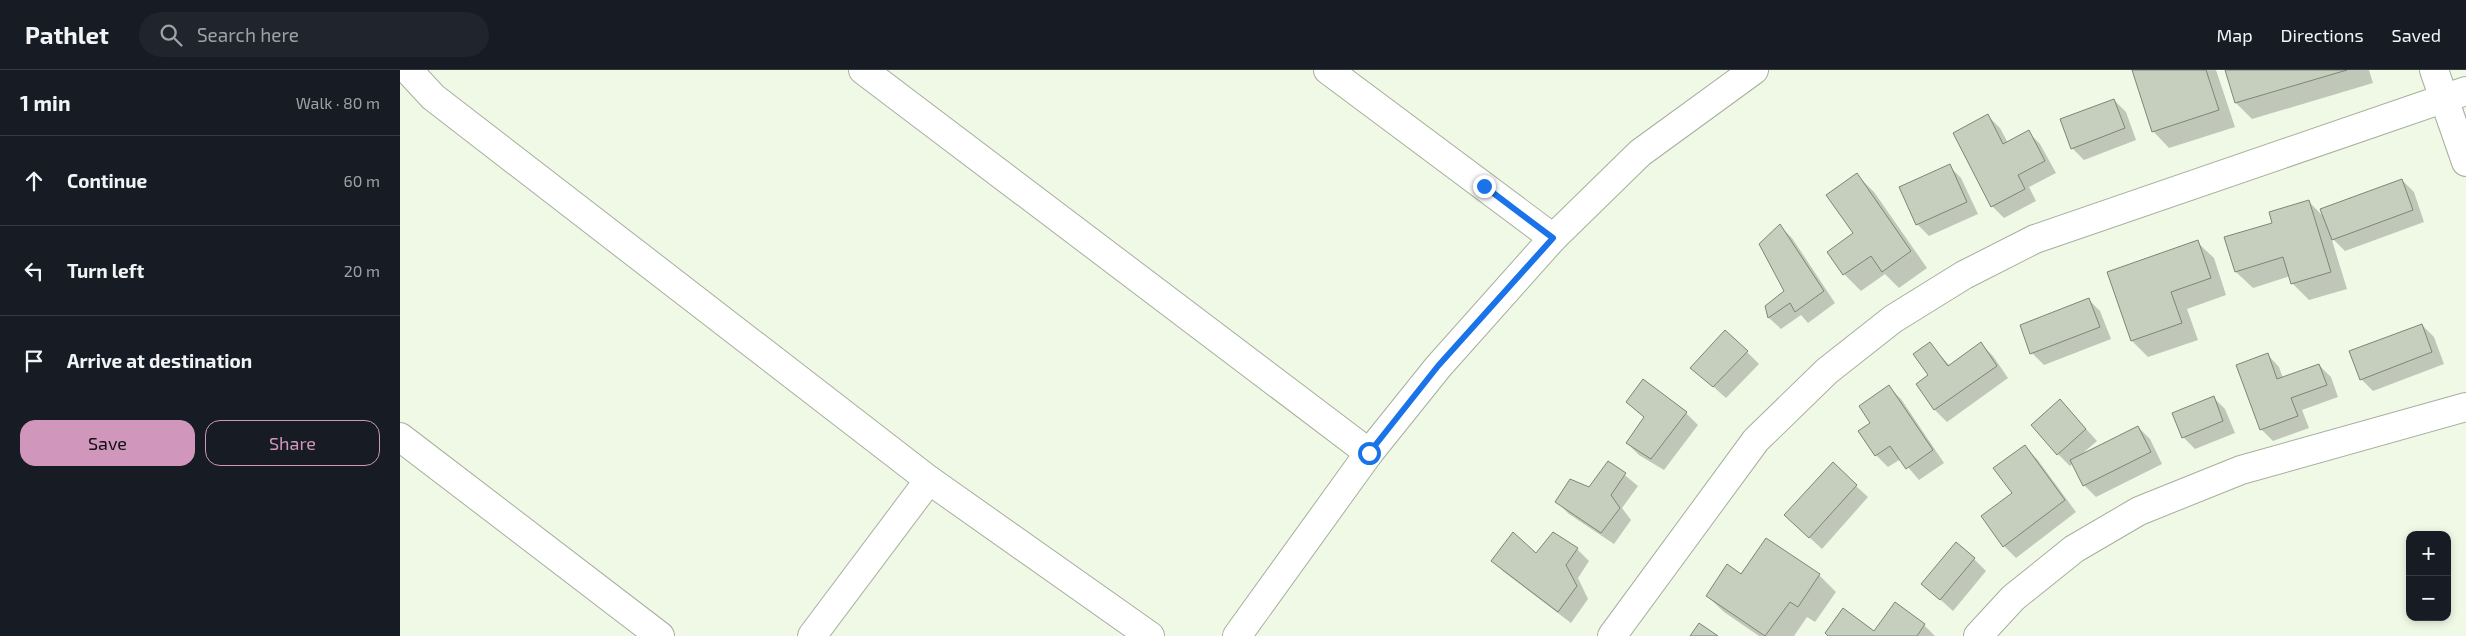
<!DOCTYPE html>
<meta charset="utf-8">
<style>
:root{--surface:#171b24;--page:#20242c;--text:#f1f3f6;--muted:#9ea1a6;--line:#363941;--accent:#d096bb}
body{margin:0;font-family:"Exo 2",sans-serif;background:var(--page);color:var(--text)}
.controls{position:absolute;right:15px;bottom:15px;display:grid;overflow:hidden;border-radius:10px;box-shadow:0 2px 8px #0003}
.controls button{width:45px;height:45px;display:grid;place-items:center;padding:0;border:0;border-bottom:1px solid var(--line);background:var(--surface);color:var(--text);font:25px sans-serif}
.stop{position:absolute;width:15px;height:15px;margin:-11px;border:4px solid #1a73e8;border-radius:50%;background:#fff}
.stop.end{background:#1a73e8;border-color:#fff;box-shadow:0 1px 5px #0008}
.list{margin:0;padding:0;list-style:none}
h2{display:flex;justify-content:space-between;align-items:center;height:65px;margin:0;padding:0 20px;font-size:21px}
h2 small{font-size:16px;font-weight:400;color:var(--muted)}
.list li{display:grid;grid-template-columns:32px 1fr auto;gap:15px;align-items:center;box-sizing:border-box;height:90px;padding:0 20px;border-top:1px solid var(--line)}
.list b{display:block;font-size:19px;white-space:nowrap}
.list em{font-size:16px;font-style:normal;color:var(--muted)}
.actions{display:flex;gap:10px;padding:15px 20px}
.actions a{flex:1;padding:11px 0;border:1px solid var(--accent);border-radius:15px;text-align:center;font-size:18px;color:var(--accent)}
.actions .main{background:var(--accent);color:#111}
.icon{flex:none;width:28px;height:28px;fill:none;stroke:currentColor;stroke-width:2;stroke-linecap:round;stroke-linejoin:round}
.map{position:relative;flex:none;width:2066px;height:566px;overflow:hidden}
header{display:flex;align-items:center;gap:30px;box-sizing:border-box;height:70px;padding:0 25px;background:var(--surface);border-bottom:1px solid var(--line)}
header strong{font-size:24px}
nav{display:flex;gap:28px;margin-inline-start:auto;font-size:18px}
.search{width:350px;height:45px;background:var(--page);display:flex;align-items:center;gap:12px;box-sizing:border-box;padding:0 18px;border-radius:28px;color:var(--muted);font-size:19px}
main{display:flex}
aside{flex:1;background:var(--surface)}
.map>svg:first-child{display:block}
.shadow{fill:#0003}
.building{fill:#c6cfbd;stroke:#7d8675}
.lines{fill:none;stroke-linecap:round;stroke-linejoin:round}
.minor-casing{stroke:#a6af9d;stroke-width:30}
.minor{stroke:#fff;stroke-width:28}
.route{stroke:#1a73e8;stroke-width:6}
</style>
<header>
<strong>Pathlet</strong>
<div class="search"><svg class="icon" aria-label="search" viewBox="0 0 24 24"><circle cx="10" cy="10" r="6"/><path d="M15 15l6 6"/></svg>Search here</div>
<nav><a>Map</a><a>Directions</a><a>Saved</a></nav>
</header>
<main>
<aside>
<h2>1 min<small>Walk · 80 m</small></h2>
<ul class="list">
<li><svg class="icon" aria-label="ahead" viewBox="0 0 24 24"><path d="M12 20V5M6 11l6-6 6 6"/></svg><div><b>Continue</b></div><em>60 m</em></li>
<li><svg class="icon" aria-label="left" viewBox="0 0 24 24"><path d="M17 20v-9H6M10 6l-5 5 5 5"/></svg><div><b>Turn left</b></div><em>20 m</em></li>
<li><svg class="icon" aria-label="arrive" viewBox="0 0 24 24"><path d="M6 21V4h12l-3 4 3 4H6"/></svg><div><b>Arrive at destination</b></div></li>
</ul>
<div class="actions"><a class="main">Save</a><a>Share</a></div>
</aside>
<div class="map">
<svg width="2066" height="566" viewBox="0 0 2066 566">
<rect width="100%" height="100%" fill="#f0f9e6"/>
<!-- shadow -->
<g class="shadow">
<polygon points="1733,0 1816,0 1835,57 1769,78 1753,61"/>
<polygon points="1826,0 1969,0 1973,13 1852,49 1836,33"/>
<polygon points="1714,30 1726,42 1736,70 1684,90 1672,78"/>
<polygon points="1588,46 1600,58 1608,73 1628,62 1640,74 1656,103 1629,117 1636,131 1604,148 1592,136"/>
<polygon points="1549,96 1561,108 1578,144 1529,166 1517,154"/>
<polygon points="1457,105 1474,122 1527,198 1499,218 1485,204 1461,221 1444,204 1429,182 1455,164"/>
<polygon points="2002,110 2014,122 2024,152 1945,181 1931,167 1947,219 1909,230 1893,214 1890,206 1853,218 1836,202 1826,168 1873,154 1908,131 1925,148"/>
<polygon points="1380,156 1392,168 1435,233 1408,253 1401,245 1381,259 1369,248 1366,237 1385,221"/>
<polygon points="1797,172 1814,188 1826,225 1787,239 1798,270 1748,287 1732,271"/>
<polygon points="1688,229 1700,241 1711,269 1644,295 1632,283"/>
<polygon points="2022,255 2034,267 2044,294 1973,321 1961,309"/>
<polygon points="1530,274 1550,296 1581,274 1593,286 1608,308 1547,352 1535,340 1517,314 1530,305"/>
<polygon points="1347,282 1359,294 1326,328 1292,298"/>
<polygon points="1868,285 1879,297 1883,308 1919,295 1931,307 1938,327 1902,340 1909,358 1873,371 1861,359"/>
<polygon points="1489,317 1501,329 1544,393 1519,410 1501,389 1488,397 1476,385 1472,353"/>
<polygon points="1813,327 1825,339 1835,363 1795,379 1783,367"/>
<polygon points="1660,330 1697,371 1683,383 1738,357 1750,369 1762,394 1696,427 1684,415 1673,393 1670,396 1658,384"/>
<polygon points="1227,332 1286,343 1298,355 1264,400 1239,385 1227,373 1245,348"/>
<polygon points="1625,377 1637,389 1676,442 1616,488 1604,476"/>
<polygon points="1209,392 1238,416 1222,438 1231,450 1214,474 1169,444 1157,432 1190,419"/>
<polygon points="1456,416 1468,427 1422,479 1398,457"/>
<polygon points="1367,469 1419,505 1436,522 1415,552 1407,547 1394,566 1359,566 1324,542 1307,526 1342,505"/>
<polygon points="1177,479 1189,491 1178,508 1188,529 1171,553 1104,502 1092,491"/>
<polygon points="1574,489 1586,501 1553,541 1523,514"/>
<polygon points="1524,555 1535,566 1429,566 1474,562"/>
</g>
<!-- building -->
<g class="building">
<polygon points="1732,0 1806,0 1819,40 1752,62"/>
<polygon points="1825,0 1947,0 1835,33"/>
<polygon points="1714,29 1725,58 1671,79 1660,49"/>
<polygon points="1588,44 1603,74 1629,60 1645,91 1618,105 1625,119 1591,137 1553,63"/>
<polygon points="1550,94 1567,132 1516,155 1499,117"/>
<polygon points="1457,103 1511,181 1482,202 1471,186 1443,205 1427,182 1453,163 1426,125"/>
<polygon points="2002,109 2013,140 1932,170 1920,139"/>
<polygon points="1909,130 1931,202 1891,214 1883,187 1835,202 1824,167 1872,153 1869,142"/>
<polygon points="1380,154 1424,221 1395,242 1390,233 1368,248 1365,236 1384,221 1359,174"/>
<polygon points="1798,170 1811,208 1771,222 1782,253 1731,271 1707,202"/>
<polygon points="1689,228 1700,257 1630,284 1620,255"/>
<polygon points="2022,254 2032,282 1960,310 1949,281"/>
<polygon points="1325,260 1348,281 1313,317 1290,298"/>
<polygon points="1530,272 1548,296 1581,272 1597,296 1534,340 1516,314 1528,305 1513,284"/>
<polygon points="1868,283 1877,309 1919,294 1927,315 1891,328 1898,346 1860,360 1836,295"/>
<polygon points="1243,309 1287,342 1251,389 1226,373 1244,347 1226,332"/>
<polygon points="1489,315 1533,380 1506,399 1490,376 1475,386 1458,361 1470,353 1459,336"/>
<polygon points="1814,326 1823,351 1782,368 1772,343"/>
<polygon points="1660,329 1686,359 1657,385 1631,355"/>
<polygon points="1738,356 1751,382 1683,416 1670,390"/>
<polygon points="1625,375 1665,430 1603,477 1581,446 1612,423 1593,398"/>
<polygon points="1208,391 1226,403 1211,425 1220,438 1201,463 1155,432 1170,409 1189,417"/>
<polygon points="1433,392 1457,415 1409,468 1384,445"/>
<polygon points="1113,462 1136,483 1153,462 1178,478 1166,495 1177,516 1158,542 1091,491"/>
<polygon points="1366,468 1420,504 1398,537 1390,532 1365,566 1306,526 1327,494 1341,504"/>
<polygon points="1556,472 1575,488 1540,530 1521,514"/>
<polygon points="1495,532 1525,554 1517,566 1428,566 1425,563 1443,538 1474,561"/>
<polygon points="1299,553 1318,566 1290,566"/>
</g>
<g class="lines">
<!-- minor casing -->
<g class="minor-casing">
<g id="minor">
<polyline points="8,0 33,27 529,410 750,566"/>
<polyline points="463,0 969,383"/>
<polyline points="928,0 1153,168"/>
<polyline points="2034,0 2066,92"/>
<polyline points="0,367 260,566"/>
<polyline points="412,566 529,410"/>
<polyline points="837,566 969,383 1038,297 1153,168 1240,83 1354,0"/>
<polyline points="1212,566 1356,370 1427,301 1493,249 1564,205 1635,169 2066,21"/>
<polyline points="1578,566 1613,528 1674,479 1739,441 1841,400 2066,337"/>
</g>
</g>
<!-- minor -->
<use href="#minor" class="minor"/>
</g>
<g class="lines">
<!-- route -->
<polyline class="route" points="969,383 1038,296 1153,168 1084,116"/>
</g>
</svg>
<div class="controls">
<button>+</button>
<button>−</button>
</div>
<div class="stop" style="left:969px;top:383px"></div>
<div class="stop end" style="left:1084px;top:116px"></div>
</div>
</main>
